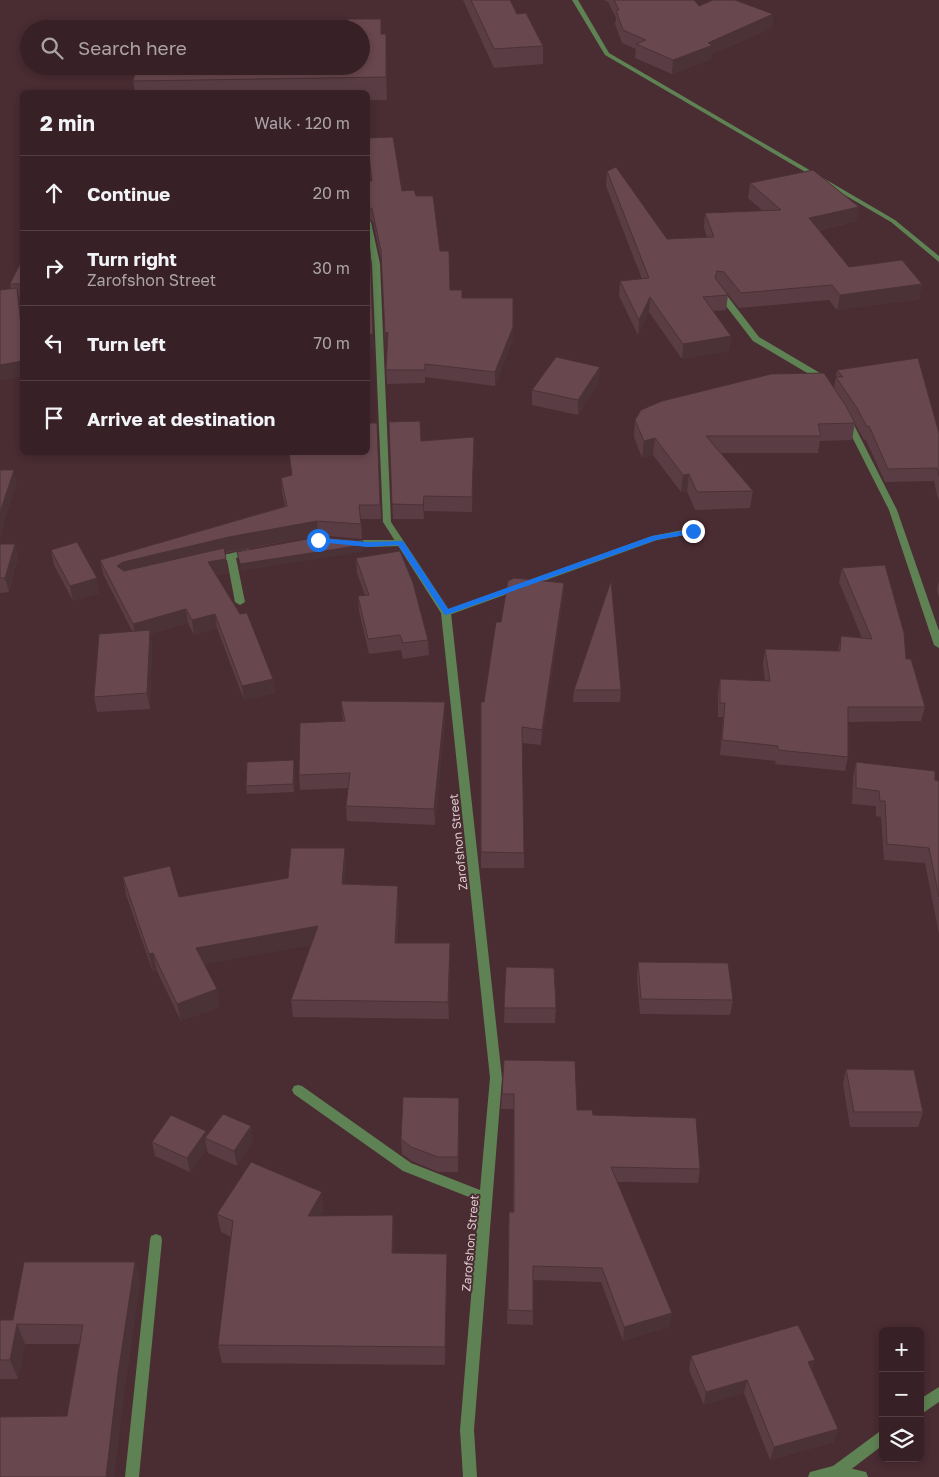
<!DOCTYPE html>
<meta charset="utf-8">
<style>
:root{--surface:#382126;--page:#3f292e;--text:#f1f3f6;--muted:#aba3a7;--line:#523e43}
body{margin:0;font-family:"Golos Text",sans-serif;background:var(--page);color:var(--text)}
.controls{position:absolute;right:15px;bottom:15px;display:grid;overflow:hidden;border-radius:8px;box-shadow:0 2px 8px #0003}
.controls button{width:45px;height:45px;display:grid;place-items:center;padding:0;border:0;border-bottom:1px solid var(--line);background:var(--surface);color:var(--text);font:25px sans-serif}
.stop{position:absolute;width:15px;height:15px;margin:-11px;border:4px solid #1a73e8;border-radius:50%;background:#fff}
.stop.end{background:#1a73e8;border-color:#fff;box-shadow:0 1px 5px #0008}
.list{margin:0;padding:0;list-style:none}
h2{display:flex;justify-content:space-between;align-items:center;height:65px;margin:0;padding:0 20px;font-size:21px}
h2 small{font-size:16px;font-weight:400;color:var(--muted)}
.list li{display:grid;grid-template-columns:32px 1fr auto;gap:15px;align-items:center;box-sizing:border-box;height:75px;padding:0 20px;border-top:1px solid var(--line)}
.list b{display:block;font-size:19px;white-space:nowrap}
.list p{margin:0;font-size:16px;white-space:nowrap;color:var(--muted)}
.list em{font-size:16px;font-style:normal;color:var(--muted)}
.icon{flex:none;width:28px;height:28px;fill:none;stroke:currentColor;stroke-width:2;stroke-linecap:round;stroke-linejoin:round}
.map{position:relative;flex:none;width:939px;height:1477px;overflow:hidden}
.search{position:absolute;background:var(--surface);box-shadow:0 2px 8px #0003;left:20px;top:20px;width:350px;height:55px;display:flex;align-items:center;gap:12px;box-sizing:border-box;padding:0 18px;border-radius:28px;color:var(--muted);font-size:19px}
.panel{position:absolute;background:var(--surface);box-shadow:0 2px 8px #0003;left:20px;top:90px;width:350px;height:365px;border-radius:8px}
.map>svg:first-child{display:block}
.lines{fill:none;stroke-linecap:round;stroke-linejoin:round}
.lane{fill:#5e8253;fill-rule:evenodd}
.street{fill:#5e8253;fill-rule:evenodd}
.wall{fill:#5a3d44}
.shaded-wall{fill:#4a3237}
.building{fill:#69474f;stroke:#4a3237}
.route{fill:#1a73e8}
.labels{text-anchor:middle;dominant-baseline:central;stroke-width:4;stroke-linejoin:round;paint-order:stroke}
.street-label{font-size:12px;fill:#dfcbcf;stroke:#4a2c33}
</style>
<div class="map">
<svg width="939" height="1477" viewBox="0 0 939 1477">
<rect width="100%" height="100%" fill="#4a2c33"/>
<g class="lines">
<!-- lane -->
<g class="lane">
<polygon points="693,528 697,531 696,533 657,540 449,615 446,616 441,613 443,611 652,536"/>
<polygon points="350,540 400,540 404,543 400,546 368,547 347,545 346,543 347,541"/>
<polygon points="249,549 253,552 252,554 236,558 245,602 240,605 235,602 227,560 214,563 210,560 211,558"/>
<polygon points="836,1465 866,1472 868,1477 831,1477 829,1472 831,1467"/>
</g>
<!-- street -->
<g class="street">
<polygon points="572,0 578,0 609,53 895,220 939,256 939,262 891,222 605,55"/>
<polygon points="368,220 371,222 380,264 391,522 451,613 502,1078 474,1430 477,1477 463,1477 460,1430 479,1201 403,1171 294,1094 292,1090 294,1086 298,1085 302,1086 411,1163 480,1190 490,1078 441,613 383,522 372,264 368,238"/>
<polygon points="716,289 722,289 759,337 820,373 826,383 825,385 819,385 814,377 753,341 716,293"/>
<polygon points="844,417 847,417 851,419 897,510 939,631 939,648 934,645 889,510 843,419"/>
<polygon points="156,1234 161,1236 162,1240 139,1477 125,1477 150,1240 151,1236"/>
<polygon points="939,1387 939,1402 920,1415 920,1399"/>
<polygon points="883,1429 883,1445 841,1477 808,1477 810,1472 833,1466"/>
</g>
</g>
<!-- wall -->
<g class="wall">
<polygon points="463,0 510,0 517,14 543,46 543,64 494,68"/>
<polygon points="604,0 694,0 699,6 773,14 772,28 712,54 712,59 672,74 635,58 636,49 622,43 615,24 616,18 608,2"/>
<polygon points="382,34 387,56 387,100 368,100 368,92 135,92 133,81"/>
<polygon points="368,138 402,191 416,196 440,251 450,290 462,298 513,340 495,386 425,377 425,383 387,384 386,370 388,346 385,346 382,264 373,222 368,218 368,221 368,181 371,181 368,157"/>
<polygon points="607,171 667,239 707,237 704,228 705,213 763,211 748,198 750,183 857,221 819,230 849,267 922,284 919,299 837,310 829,300 739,308 722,287 728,295 726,310 713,311 731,336 729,351 682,359 649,312 638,335 619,296 620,281 642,279 606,186"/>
<polygon points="22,260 22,297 19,297 20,302 22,376 0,380 0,290 11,289 10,284"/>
<polygon points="837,370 939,433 939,499 938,499 934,481 885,482 866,440 864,440 852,418 855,423 852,440 820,441 818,453 721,453 753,491 750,508 695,510 687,491 681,492 653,455 642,458 634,437 635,420 834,388"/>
<polygon points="599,382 578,415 532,405 532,390"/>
<polygon points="389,422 421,441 474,437 472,512 424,511 424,519 393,519"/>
<polygon points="368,423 377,423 381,519 361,519 362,539 318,535 225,553 228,573 216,575 273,679 275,693 244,700 217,628 194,635 188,623 150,634 152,645 150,709 97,712 94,697 132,631 103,574 100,560 285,506 282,492 281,478 292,475 289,452 368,452"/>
<polygon points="0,544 15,544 18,558 9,592 0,593"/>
<polygon points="51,550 99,593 73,601 54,565"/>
<polygon points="356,558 428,640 429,655 403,659 401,650 369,654 359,611 358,596 365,595 357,573"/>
<polygon points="842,568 906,659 925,707 921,721 848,722 848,757 845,771 775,764 776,761 720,755 723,717 718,717 718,693 720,679 765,681 763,664 765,649 838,651 841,636 862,638 839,582"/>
<polygon points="939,580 939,597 937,590"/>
<polygon points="564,583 563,598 541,745 522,743 524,853 524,868 481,868 481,702 484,702 501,622"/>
<polygon points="574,690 621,690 620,702 573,702"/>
<polygon points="341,701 445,717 435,825 347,821 346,806 348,788 300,790 299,775 343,721"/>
<polygon points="856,762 939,781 939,934 925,863 884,860 881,817 876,816 876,806 852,804 853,778"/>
<polygon points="295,768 294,792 247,794 246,786"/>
<polygon points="346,866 344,884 399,903 397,943 450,961 449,1019 293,1017 291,1000 311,945 205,964 220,1007 181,1021 157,971 153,972 126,895 123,877 179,897 288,878"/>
<polygon points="638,962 733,1000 730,1015 640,1014 637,978"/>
<polygon points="506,967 556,1008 555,1023 504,1023"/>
<polygon points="504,1060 577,1110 593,1115 700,1169 698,1183 617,1182 672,1313 669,1327 623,1341 601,1282 533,1280 533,1325 507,1324 509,1212 513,1212 514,1109 501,1109"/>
<polygon points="846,1069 923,1112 918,1127 850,1127 843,1084"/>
<polygon points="459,1113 458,1172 438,1172 412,1161 402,1154 401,1139"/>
<polygon points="251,1126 253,1141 237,1166 208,1153 207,1149 190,1172 155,1156 152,1142 206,1131 207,1135"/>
<polygon points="324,1211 321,1216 393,1215 394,1234 393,1253 447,1272 445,1365 222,1363 218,1345 231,1237 221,1232 217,1214"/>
<polygon points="135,1262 140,1282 124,1393 114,1477 0,1477 67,1416 79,1344 25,1344 18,1379 0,1379 0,1320 13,1320"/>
<polygon points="691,1356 812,1370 834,1442 770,1460 744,1393 704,1405 689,1370"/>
</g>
<!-- shaded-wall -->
<g class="shaded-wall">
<polygon points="773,14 772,28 712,54 712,59 672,74 673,60 708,43"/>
<polygon points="386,34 387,56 387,100 386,77"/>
<polygon points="859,207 857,221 807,232 809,218"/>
<polygon points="922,284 919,299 837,310 840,295"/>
<polygon points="17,288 20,302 22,324 22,335"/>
<polygon points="650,297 649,312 638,335 639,320"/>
<polygon points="513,327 513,340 495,386 495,372"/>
<polygon points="388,332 389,346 385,346 385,333"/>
<polygon points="373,334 374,347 368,348 368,335"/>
<polygon points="731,336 729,351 682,359 683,344"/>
<polygon points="22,361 22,376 0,380 0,365"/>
<polygon points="600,367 599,382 578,415 578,400"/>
<polygon points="655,438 653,455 642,458 644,441"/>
<polygon points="14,470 17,484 5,520 0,543 0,514 2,506"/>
<polygon points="689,474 687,491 681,492 683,475"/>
<polygon points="424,496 424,519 423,505"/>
<polygon points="317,521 318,535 231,551 126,576 117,566 123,562 229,537"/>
<polygon points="15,544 18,558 9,592 5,578"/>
<polygon points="363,545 364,552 241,571 240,564"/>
<polygon points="226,559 228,573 210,576 208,562"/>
<polygon points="97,578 99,593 73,601 70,586"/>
<polygon points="564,583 563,598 541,745 542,730"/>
<polygon points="186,609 188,623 150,634 152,645 150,709 133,624"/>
<polygon points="215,614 217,628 194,635 192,620"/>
<polygon points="273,679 275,693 244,700 242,686"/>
<polygon points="445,702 445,717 435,825 434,809"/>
<polygon points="294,760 295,768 294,792 293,784"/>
<polygon points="345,848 346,866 343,902 342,884"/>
<polygon points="398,886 399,903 396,960 395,943"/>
<polygon points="318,926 320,944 199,965 196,948"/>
<polygon points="450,943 450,961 449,1019 448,1002"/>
<polygon points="153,953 157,971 153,972 149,954"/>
<polygon points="217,989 220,1007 181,1021 177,1004"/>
<polygon points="251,1126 253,1141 237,1166 234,1151"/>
<polygon points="206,1131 208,1140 205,1138 207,1149 190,1172 187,1158"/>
<polygon points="322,1192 324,1211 310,1234 308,1216"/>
<polygon points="393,1215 394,1234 393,1272 392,1253"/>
<polygon points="447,1254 447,1272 445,1365 445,1347"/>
<polygon points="135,1262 140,1282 124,1393 114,1477 106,1477 118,1374"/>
<polygon points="672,1313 669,1327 623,1341 624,1327"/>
<polygon points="17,1324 25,1344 18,1379 10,1360"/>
<polygon points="815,1360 811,1374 808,1362"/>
<polygon points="747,1380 744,1393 704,1405 706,1392"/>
<polygon points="838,1429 834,1442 770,1460 774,1447"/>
</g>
<!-- building -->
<g class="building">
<polygon points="471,0 510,0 517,14 526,13 543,46 494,49"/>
<polygon points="614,0 694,0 699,6 713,0 735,0 773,14 708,43 713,45 673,60 636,44 646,40 623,30 616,10 619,10"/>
<polygon points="348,19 381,19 381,34 386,34 386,77 133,81 137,66 361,66 361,29 347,29"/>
<polygon points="393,137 402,191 414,190 416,196 433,196 440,251 449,251 450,290 462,290 462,298 513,298 513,327 495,372 425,364 425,370 386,370 388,332 385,333 381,251 372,209 368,206 368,181 372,181 368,148 368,138"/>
<polygon points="616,167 667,239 714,237 705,213 781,210 750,183 813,170 859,207 809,218 849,267 902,260 922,284 840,295 832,285 741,293 724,272 717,271 715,278 728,295 703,297 731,336 683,344 650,297 639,320 620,281 649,278 607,171"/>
<polygon points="368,238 370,251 373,334 368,335"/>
<polygon points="22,260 22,284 10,284"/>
<polygon points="17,288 22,335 22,361 0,365 0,290"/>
<polygon points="556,357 600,367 578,400 532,390"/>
<polygon points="918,358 939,433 939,476 937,468 888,469 869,426 867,427 857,408 836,377 843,377 837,370"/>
<polygon points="824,373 846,406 855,423 818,424 821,436 706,436 753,491 697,492 689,474 683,475 655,438 644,441 635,420 641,410 662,401 771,374"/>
<polygon points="368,420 368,423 377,423 380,505 359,505 361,524 317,521 229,537 123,562 117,566 124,571 224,548 226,559 208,562 240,614 247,613 273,679 242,686 215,614 192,620 186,609 133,624 100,560 287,506 281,478 292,475 289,452 368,452"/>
<polygon points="420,421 421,441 474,437 472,497 424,496 423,505 392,504 389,422"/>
<polygon points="0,470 14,470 2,506 0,514"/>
<polygon points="318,537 363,541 363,545 240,564 237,552"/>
<polygon points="77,542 97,578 70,586 51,550"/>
<polygon points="0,544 15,544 5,578 0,578"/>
<polygon points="400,551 413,583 428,640 403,643 400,635 368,639 358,596 369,595 356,558"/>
<polygon points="885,565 904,633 906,659 911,659 925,707 848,707 848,757 778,750 778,746 722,740 725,703 720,703 720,679 770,681 765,649 840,651 841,636 872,639 842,568"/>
<polygon points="514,578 564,583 542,730 522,727 524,853 481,852 481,702 484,702 496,622 501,622 508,581"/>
<polygon points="611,581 621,690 574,690"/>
<polygon points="150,630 147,693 94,697 99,634"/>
<polygon points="341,701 445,702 434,809 346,806 350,773 299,775 300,723 345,721"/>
<polygon points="294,760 293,784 246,786 247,762"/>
<polygon points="856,762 935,771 935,780 939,781 939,897 929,848 887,844 885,801 880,801 879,791 856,788"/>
<polygon points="291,848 345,848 342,884 398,886 395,943 450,943 448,1002 291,1000 318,926 196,948 217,989 177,1004 153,953 149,954 123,877 170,866 179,897 288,878"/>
<polygon points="638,962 728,963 733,1000 641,999"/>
<polygon points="506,967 554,968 556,1008 504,1008"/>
<polygon points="504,1060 575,1061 577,1110 592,1110 593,1115 696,1118 700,1169 611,1167 672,1313 624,1327 602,1268 533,1266 533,1311 508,1310 509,1212 514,1212 514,1094 502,1094"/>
<polygon points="846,1069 914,1070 923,1112 854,1112"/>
<polygon points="403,1097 459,1098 458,1157 438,1157 411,1147 401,1139"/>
<polygon points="223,1114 251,1126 234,1151 205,1138"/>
<polygon points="171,1115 206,1131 187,1158 152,1142"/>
<polygon points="251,1162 322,1192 308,1216 393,1215 392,1253 447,1254 445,1347 218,1345 233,1221 217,1214"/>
<polygon points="24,1262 135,1262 118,1374 106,1477 0,1477 0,1417 67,1416 83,1325 17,1324 10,1360 0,1360 0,1320 13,1320"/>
<polygon points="798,1325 815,1360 808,1362 838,1429 774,1447 747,1380 706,1392 691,1356"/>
</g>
<!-- route -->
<polygon class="route" points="693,529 697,531 696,533 656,540 446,615 444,614 398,545 368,547 318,542 315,540 318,538 368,542 403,541 448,609 652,536"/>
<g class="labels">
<!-- street labels -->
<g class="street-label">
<text transform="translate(458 842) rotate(-96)">Zarofshon Street</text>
<text transform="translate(470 1243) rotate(-85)">Zarofshon Street</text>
</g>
</g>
</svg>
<div class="controls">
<button>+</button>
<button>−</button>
<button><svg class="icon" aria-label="layers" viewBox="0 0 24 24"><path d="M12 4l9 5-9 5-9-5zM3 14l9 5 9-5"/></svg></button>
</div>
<div class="stop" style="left:318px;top:540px"></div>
<div class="stop end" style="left:693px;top:531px"></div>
<div class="search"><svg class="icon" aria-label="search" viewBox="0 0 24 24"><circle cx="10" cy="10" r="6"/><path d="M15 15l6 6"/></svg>Search here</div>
<section class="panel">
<h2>2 min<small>Walk · 120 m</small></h2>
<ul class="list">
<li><svg class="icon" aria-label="ahead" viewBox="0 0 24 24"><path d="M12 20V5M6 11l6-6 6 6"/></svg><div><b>Continue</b></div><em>20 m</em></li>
<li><svg class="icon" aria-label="right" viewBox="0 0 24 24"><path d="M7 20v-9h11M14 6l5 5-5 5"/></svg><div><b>Turn right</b><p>Zarofshon Street</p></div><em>30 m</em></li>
<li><svg class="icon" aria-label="left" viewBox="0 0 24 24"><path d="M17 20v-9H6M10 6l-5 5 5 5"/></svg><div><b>Turn left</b></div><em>70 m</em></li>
<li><svg class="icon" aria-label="arrive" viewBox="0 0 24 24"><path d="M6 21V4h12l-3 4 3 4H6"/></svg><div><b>Arrive at destination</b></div></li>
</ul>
</section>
</div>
